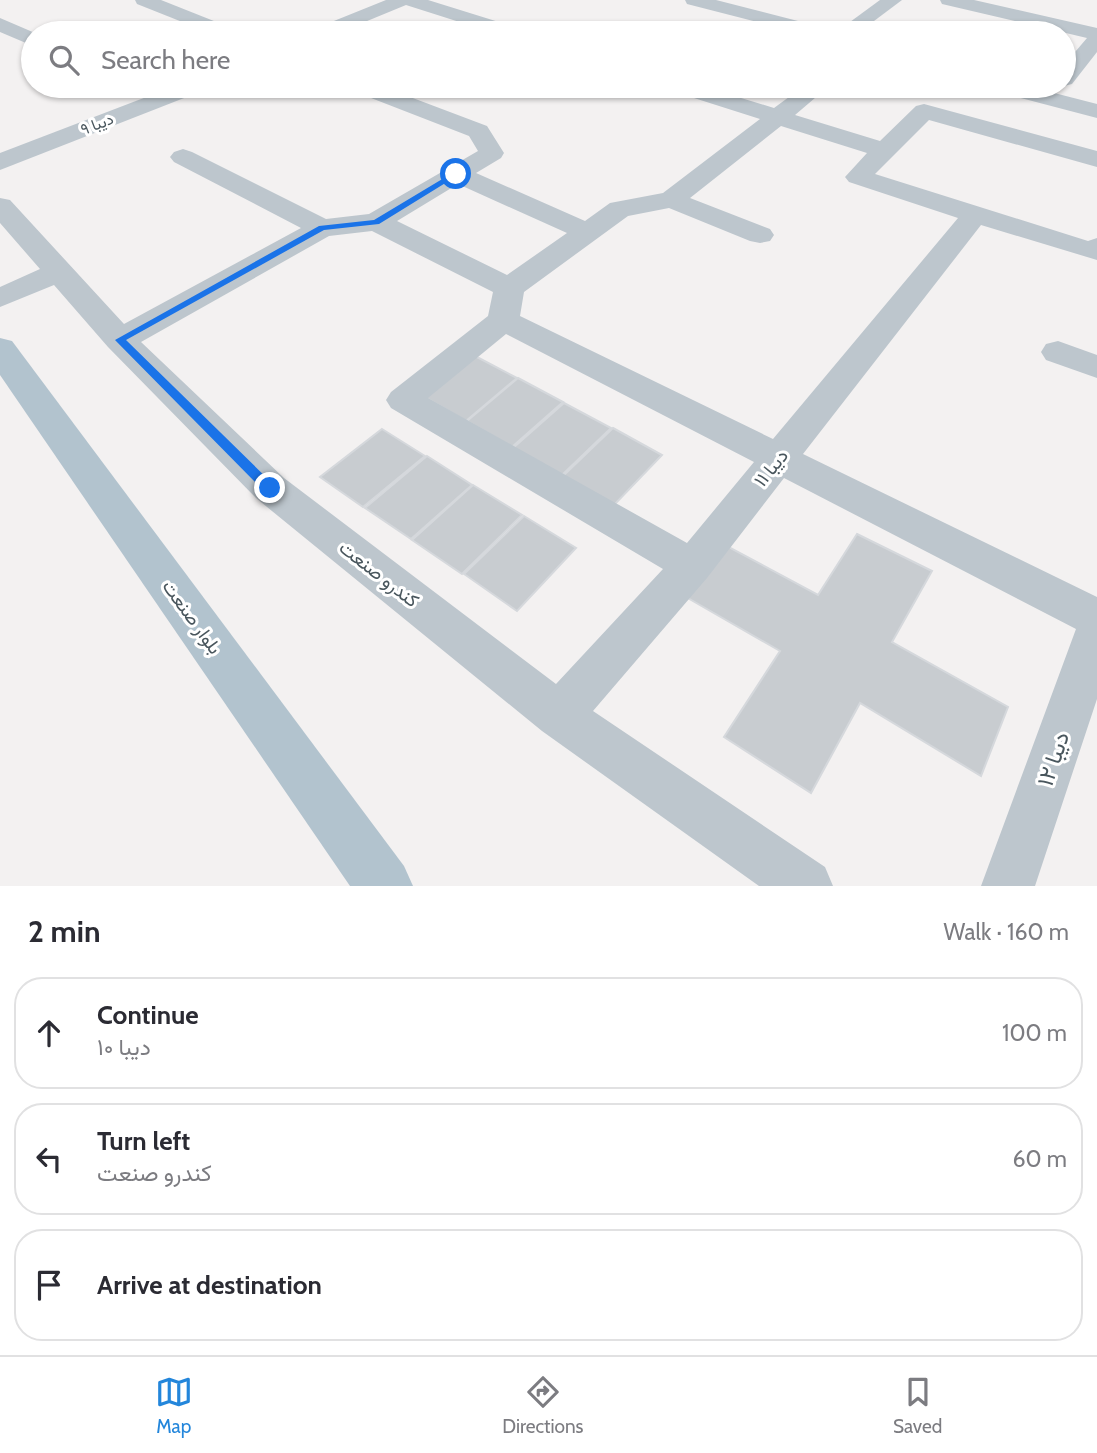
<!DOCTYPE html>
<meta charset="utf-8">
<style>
:root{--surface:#fff;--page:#f7f7f7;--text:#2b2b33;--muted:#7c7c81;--line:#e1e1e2;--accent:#2386db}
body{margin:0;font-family:Cabin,Vazirmatn,sans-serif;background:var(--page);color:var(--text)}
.stop{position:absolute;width:21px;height:21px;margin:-16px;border:5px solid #1a73e8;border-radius:50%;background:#fff}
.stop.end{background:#1a73e8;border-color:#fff;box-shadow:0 2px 7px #0008}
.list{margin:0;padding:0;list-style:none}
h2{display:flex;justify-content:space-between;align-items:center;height:91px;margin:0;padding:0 28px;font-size:30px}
h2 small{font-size:23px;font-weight:400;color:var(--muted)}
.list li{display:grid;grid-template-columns:46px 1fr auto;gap:21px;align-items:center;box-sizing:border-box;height:112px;margin:0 14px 14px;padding:0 14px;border:2px solid var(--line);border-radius:28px}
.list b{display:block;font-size:26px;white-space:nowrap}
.list p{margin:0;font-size:23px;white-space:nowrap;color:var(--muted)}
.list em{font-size:23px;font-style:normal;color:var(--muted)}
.icon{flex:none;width:38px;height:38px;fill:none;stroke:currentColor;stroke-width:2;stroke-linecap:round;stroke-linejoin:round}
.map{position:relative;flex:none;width:1097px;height:886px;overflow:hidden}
.search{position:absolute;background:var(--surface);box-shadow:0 2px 5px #0004;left:21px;right:21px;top:21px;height:77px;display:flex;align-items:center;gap:18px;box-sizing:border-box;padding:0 24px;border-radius:38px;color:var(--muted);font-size:26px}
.sheet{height:469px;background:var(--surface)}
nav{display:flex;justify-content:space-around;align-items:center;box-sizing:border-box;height:98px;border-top:2px solid var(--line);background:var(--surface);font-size:19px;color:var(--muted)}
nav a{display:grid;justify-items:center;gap:4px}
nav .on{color:var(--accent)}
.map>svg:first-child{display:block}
.building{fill:#c8ccd0;stroke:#d5d8dc;stroke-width:2}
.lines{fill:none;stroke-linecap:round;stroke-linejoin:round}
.minor{fill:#bdc6cd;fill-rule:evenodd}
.major{fill:#b2c3ce;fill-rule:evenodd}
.route{fill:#1a73e8}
.labels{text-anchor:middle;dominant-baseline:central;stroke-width:6;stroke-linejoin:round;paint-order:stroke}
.far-street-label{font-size:16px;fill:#49565d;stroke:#fff}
.street-label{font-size:19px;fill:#49565d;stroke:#fff}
.near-street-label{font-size:23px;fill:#49565d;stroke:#fff}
</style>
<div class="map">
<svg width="1097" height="886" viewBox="0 0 1097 886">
<rect width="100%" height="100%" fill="#f3f1f1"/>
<!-- building -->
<g class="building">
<polygon points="475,356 517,378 466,421 423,396"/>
<polygon points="518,378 563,402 512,447 467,421"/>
<polygon points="564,403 611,428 561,476 513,448"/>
<polygon points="613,428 662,455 614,505 563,476"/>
<polygon points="382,429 425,456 363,507 320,477"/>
<polygon points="427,456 472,485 411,539 365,508"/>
<polygon points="473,485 522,515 462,574 412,540"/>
<polygon points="524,516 576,548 517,611 464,574"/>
<polygon points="857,534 932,571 892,642 1008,707 981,776 860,703 811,793 724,737 780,651 686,597 725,545 818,595"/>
</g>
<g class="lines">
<!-- minor -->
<g class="minor">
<polygon points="135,0 161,0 234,29 237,33 210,33 137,4"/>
<polygon points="386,0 428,0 521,29 524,33 494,33 406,5 338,33 311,33 314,29"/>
<polygon points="685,0 716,0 829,29 832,33 800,33 687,4"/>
<polygon points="880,0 902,0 858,33 835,33"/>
<polygon points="940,0 974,0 1097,28 1097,52 1072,84 1064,86 1064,65 1087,38 942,4"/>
<polygon points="0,18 35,33 33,46 0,32"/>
<polygon points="175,86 205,86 202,91 0,170 0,153"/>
<path d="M 350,86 L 381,86 L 487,126 L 504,153 L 501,158 L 476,173 L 585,221 L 610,203 L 663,193 L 760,119 L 672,91 L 669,86 L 702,86 L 774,108 L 804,86 L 829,86 L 795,115 L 880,141 L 916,106 L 924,104 L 1097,151 L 1097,167 L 929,120 L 875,174 L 1088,241 L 1097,238 L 1097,260 L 981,225 L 803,454 L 1097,597 L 1097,699 L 1035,886 L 981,886 L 1076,629 L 784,478 L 707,578 L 593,711 L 825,867 L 833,886 L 759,886 L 542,731 L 256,498 L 108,347 L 54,285 L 0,307 L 0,287 L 40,269 L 0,223 L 0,198 L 10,200 L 124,324 L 301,228 L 174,162 L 170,157 L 174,152 L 183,149 L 192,152 L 326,219 L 369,214 L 478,151 L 469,136 L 353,91 ZM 781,126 L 867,153 L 845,177 L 849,182 L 958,218 L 773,439 L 520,316 L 524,292 L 628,216 L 669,208 L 750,241 L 760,243 L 770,241 L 774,235 L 770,229 L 690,198 ZM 458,184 L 567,233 L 507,275 L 397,221 ZM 372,231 L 493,292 L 488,316 L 391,392 L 386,400 L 391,408 L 663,569 L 556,684 L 284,478 L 141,342 L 329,236 ZM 506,334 L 754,462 L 687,543 L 428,398 Z"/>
<polygon points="991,86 1027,86 1097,104 1097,118 994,91"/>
<polygon points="1058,341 1097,355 1097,378 1046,360 1041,352 1046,344"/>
</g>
<!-- major -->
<polygon class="major" points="0,338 12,341 404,866 413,886 350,886 0,375"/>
</g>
<!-- route -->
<polygon class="route" points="454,172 460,174 379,224 324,230 126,340 274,485 274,492 265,492 115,340 319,226 374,220"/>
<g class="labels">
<!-- far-street labels -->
<g class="far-street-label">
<text transform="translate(97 124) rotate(-21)">دیبا ۹</text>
</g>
<!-- street labels -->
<g class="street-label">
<text transform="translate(771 468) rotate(-51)">دیبا ۱۱</text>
<text transform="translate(379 574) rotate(38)">کندرو صنعت</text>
<text transform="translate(192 617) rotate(54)">بلوار صنعت</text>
</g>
<!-- near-street labels -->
<g class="near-street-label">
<text transform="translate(1053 759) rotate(-71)">دیبا ۱۲</text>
</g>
</g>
</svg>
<div class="stop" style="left:456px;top:174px"></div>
<div class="stop end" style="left:270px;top:488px"></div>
<div class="search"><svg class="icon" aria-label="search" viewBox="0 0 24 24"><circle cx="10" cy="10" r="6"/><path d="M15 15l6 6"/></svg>Search here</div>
</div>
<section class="sheet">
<h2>2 min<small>Walk · 160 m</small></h2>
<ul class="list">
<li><svg class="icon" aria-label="ahead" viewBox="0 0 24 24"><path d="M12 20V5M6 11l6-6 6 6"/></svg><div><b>Continue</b><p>دیبا ۱۰</p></div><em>100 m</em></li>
<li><svg class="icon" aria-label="left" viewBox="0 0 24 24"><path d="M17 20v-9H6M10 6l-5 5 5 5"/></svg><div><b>Turn left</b><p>کندرو صنعت</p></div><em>60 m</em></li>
<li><svg class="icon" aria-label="arrive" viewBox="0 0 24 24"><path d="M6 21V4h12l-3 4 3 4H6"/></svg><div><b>Arrive at destination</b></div></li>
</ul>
</section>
<nav>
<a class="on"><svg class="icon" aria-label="map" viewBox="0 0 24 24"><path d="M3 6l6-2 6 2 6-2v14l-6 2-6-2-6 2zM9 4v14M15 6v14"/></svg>Map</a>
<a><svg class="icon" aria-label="directions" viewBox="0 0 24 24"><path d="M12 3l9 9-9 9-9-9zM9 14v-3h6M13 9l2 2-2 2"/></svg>Directions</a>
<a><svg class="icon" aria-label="saved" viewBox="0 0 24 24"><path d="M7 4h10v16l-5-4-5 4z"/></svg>Saved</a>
</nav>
